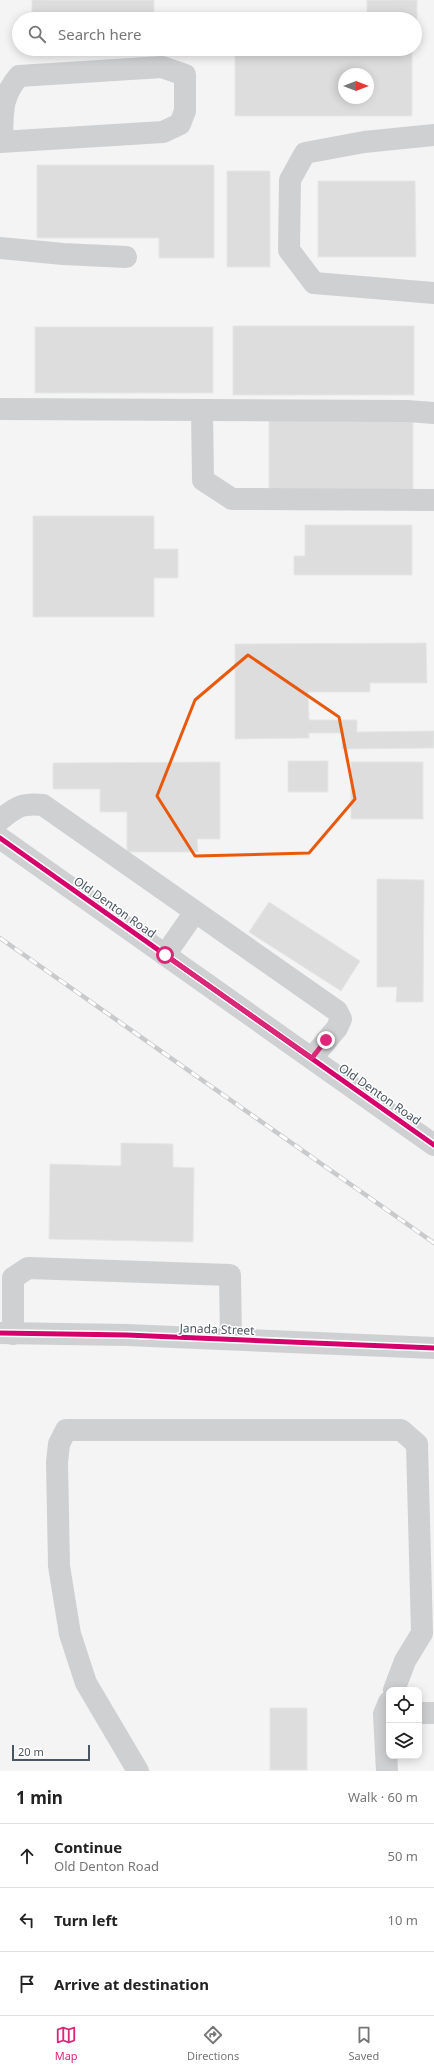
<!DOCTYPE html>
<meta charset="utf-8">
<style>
:root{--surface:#fff;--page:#f2f2f2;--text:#222;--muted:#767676;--line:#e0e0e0;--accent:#db2777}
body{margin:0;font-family:"Noto Sans",sans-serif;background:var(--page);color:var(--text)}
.controls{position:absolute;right:12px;bottom:12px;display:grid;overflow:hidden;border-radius:8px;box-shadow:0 2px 10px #0003}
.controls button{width:36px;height:36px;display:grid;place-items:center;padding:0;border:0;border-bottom:1px solid var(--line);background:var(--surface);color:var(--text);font:20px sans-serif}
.compass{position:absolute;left:338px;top:68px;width:36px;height:36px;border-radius:50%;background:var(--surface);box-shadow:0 2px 10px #0003;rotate:90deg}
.scale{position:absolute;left:12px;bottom:10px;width:78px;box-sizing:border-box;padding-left:4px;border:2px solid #4a5661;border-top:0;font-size:11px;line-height:14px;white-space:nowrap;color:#4a5661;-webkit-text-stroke:3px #fff;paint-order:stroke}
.stop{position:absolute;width:12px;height:12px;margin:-9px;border:3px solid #db2777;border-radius:50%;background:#fff}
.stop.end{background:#db2777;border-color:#fff;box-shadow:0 1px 4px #0008}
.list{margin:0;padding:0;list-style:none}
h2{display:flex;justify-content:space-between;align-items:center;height:52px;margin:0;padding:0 16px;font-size:17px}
h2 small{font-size:13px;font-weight:400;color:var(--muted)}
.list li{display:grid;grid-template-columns:26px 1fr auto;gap:12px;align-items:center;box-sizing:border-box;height:64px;padding:0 16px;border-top:1px solid var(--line)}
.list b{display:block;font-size:15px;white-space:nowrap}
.list p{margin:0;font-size:13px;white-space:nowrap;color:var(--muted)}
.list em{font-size:13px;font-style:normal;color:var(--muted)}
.icon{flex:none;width:22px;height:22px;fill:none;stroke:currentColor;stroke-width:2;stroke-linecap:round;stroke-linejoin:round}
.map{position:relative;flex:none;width:434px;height:1771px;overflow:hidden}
.search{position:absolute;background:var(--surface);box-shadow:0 2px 10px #0003;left:12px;right:12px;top:12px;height:44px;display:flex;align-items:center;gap:10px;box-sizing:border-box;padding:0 14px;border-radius:22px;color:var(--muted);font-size:15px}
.sheet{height:244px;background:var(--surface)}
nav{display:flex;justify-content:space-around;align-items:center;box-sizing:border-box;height:56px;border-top:1px solid var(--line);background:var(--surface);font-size:11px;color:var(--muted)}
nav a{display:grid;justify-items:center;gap:2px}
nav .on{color:var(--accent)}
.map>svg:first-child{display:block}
.building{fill:#ddddde;stroke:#e5e6e7;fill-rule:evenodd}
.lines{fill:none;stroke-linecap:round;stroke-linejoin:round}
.minor{stroke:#ced0d2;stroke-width:22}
.rail-casing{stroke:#c9cacc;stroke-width:4.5}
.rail{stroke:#fff;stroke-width:3;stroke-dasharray:9;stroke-linecap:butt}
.cycleway-casing{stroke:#fff;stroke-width:8}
.cycleway{stroke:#d6006c;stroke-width:5}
.route{stroke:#db2777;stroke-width:5}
.marked{fill:none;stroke:#e8590c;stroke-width:3;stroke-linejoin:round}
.labels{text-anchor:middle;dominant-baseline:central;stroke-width:3;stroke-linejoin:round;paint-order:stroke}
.street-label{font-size:12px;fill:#4a5661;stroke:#fff}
</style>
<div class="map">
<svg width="434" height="1771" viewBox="0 0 434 1771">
<rect width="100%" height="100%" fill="#f4f4f4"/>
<!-- building -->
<g class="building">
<rect x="32" y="0" width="122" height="19"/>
<polygon points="367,0 417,0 417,36 415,36 415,19 367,19"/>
<path d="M 235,49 L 412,49 L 412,116 L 235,116 ZM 344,74 L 368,74 L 368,98 L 344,98 Z"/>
<polygon points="37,165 214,165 214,258 159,258 159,238 37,238"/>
<rect x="227" y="171" width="43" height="96"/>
<polygon points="318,181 415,181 416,257 318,257"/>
<rect x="233" y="326" width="181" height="69"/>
<rect x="35" y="327" width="178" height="66"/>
<rect x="269" y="418" width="144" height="74"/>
<polygon points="33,516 154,516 154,549 178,549 178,578 154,578 154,617 33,617"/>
<polygon points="305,525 412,525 412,575 294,575 294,556 305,556"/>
<polygon points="426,643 427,683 370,683 370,692 308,692 309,720 357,720 357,732 434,731 434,748 342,749 342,733 309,733 309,738 235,739 235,644"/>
<rect x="288" y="761" width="40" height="31"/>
<polygon points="220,762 220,839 197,839 198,852 127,852 127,812 100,812 100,789 53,789 53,763"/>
<rect x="351" y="762" width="72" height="57"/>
<polygon points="377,879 424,880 423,1002 396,1002 397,987 377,987"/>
<polygon points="269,902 360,961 341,991 249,932"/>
<polygon points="121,1143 173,1144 173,1167 194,1168 193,1242 49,1239 50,1164 121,1166"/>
<rect x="270" y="1708" width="37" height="62"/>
</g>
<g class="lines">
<!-- minor -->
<g class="minor">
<polyline points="434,135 364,142 305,153 290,180 289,250 314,283 434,293"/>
<path d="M 0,142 L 163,132 L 180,124 L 185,111 L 185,75 L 162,67 L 19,76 C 0,98 3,114 2,142"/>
<polyline points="0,248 63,254 126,257"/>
<polyline points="0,409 407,411 434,413"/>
<polyline points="202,410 203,480 232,499 434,500"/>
<path d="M 0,820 C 16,807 21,803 43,805 L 337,1011 L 341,1019 L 337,1028 L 312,1058"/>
<polyline points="0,838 434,1145"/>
<polyline points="165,955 195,912"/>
<polyline points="0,1333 127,1335 434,1348"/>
<polyline points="13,1334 13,1278 28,1268 230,1275 231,1339"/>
<polyline points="419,1713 434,1713"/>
<polyline points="138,1771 86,1683 70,1634 59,1566 57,1462 59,1444 66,1430 401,1430 417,1444 422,1633 405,1661 394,1690"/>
<polyline points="387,1771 384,1714 389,1702"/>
</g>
<!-- rail casing -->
<g class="rail-casing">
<polyline id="rail" points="0,938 434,1243"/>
</g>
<!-- rail -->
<use href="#rail" class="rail"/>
<!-- cycleway casing -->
<g class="cycleway-casing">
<g id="cycleway">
<polyline points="0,838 434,1145"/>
<polyline points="0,1333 127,1335 434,1348"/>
</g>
</g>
<!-- cycleway -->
<use href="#cycleway" class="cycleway"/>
</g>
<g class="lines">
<!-- route -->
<polyline class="route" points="165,955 312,1058 326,1040"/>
</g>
<!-- marked area -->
<path class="marked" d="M 248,655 L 339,717 L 355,799 L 309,853 L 195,856 L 157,796 L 195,700 Z"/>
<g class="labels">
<!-- street labels -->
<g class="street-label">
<text transform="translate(115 907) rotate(35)">Old Denton Road</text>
<text transform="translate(380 1094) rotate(35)">Old Denton Road</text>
<text transform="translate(217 1329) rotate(2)">Janada Street</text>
</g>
</g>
</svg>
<div class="controls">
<button><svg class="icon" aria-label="locate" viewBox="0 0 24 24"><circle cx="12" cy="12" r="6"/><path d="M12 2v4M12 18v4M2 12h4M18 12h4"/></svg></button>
<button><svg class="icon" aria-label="layers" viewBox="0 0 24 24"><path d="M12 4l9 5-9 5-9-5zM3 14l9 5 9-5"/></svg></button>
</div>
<svg class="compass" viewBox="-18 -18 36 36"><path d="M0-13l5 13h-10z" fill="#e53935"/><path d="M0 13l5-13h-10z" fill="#767676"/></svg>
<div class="scale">20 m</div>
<div class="stop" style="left:165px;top:955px"></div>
<div class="stop end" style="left:326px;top:1040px"></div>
<div class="search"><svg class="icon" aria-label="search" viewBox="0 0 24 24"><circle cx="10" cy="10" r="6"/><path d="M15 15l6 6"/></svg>Search here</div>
</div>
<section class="sheet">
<h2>1 min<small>Walk · 60 m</small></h2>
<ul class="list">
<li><svg class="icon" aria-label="ahead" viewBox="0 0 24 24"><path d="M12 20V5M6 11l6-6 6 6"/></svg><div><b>Continue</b><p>Old Denton Road</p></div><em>50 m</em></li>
<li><svg class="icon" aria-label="left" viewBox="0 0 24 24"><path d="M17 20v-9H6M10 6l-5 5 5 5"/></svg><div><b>Turn left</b></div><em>10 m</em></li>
<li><svg class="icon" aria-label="arrive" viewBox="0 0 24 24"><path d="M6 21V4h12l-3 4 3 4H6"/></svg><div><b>Arrive at destination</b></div></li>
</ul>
</section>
<nav>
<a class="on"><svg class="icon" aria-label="map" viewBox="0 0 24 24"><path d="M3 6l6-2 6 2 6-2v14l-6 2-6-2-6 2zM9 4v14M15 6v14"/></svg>Map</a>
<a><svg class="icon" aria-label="directions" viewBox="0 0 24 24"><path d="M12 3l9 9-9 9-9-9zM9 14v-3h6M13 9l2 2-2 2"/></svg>Directions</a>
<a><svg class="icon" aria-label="saved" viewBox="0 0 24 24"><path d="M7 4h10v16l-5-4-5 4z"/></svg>Saved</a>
</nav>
